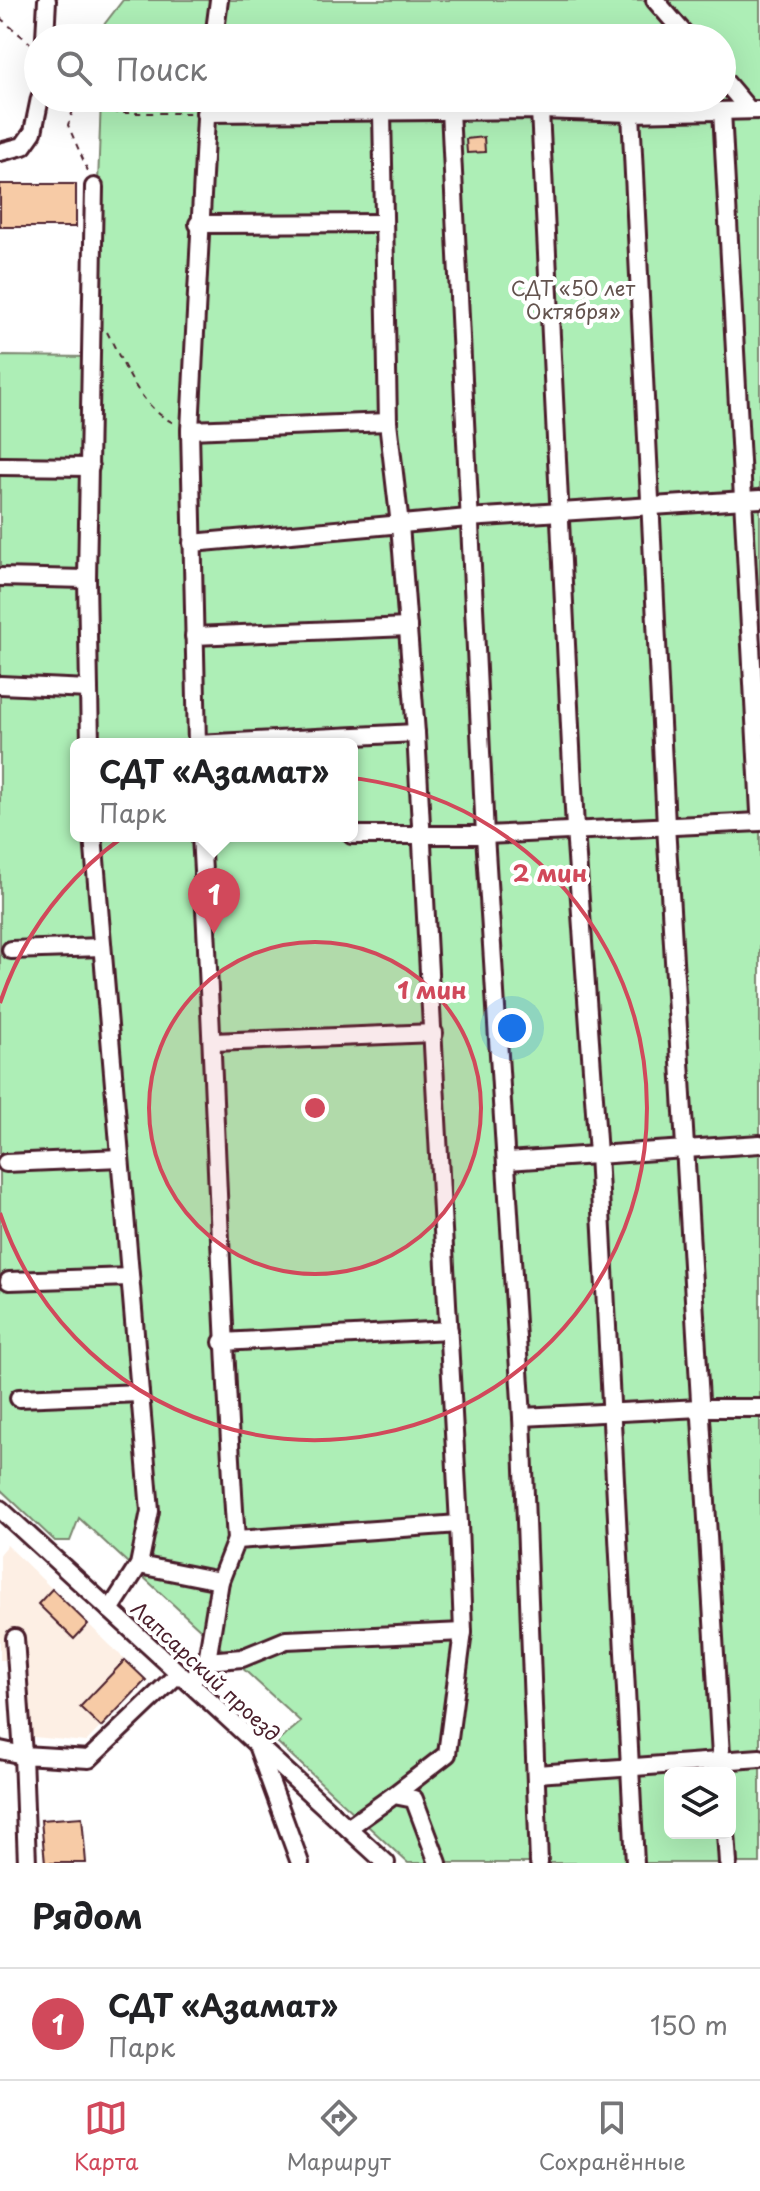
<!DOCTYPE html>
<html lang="ru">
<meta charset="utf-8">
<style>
:root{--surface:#fff;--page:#f2f2f2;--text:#202124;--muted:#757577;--line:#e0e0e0;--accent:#d1495b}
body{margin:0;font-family:"Playpen Sans",sans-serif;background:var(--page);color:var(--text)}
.controls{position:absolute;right:24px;bottom:24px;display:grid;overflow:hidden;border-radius:12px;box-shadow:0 8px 32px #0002}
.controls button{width:72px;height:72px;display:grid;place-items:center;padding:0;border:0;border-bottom:2px solid var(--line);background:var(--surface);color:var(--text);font:40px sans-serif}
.you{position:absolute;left:512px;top:1028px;width:28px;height:28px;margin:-20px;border:6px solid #fff;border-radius:50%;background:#1a73e8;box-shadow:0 0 0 12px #1a73e833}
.badge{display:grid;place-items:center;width:52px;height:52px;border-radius:50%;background:var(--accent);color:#fff;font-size:26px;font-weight:700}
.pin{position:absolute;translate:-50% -66px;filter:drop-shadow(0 2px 4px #0008)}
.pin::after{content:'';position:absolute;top:42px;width:28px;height:24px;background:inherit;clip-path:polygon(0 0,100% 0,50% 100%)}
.popup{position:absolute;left:70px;top:738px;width:288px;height:104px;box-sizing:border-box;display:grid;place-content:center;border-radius:12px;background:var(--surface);filter:drop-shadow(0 2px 6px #0005);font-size:26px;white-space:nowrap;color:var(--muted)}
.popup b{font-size:30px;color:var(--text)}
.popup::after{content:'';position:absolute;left:50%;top:100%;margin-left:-16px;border:16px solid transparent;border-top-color:var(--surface)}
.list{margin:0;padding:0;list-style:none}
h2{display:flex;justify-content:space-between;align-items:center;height:104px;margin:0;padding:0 32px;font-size:34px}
h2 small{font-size:26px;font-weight:400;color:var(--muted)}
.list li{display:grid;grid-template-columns:52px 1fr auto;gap:24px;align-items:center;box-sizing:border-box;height:112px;padding:0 32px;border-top:2px solid var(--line)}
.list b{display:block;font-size:30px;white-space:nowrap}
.list p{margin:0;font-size:26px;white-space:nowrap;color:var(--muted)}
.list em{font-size:26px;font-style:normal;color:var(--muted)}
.icon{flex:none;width:44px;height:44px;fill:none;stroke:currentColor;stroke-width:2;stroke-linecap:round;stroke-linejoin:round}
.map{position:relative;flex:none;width:760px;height:1863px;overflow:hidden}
.search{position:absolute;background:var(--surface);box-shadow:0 8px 32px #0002;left:24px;right:24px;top:24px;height:88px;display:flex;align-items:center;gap:20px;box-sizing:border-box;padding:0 28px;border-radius:44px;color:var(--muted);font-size:30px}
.sheet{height:216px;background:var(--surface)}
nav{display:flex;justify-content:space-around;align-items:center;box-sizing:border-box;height:112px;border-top:2px solid var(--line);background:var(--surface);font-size:22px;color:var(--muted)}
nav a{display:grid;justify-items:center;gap:4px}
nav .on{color:var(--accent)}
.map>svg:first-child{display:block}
.built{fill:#fdefe4}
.green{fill:#adeeb6;stroke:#7c8670;stroke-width:2;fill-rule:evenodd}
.building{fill:#f7cba6;stroke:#4a1f2b;stroke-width:2}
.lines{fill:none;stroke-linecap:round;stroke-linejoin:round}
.minor-casing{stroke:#4a1f2b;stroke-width:22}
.path{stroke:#4a1f2b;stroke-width:2;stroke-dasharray:6 6;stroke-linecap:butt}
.minor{stroke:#fff;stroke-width:16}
.ring{fill:none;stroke:#d1495b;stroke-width:4}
.labels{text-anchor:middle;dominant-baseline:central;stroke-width:8;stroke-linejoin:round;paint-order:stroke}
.park-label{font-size:20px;fill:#63534e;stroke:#fff}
.street-label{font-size:20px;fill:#4a1f2b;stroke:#fff}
.centre{fill:#d1495b;stroke:#fff;stroke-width:4}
.ring-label{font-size:24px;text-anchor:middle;font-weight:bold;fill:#d1495b;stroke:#fff;stroke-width:8;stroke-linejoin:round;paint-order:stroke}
</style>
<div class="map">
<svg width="760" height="1863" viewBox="0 0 760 1863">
<rect width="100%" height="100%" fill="#fff"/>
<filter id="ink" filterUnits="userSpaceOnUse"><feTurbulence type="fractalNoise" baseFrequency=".0125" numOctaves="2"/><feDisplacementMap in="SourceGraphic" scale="16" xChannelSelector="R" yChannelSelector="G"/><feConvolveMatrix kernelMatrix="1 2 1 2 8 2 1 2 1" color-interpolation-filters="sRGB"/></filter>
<g filter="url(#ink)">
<!-- built -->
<polygon class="built" points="7,1545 146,1680 86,1742 13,1735 6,1660 0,1660 0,1553"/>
<!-- green -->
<path class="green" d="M 123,0 L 760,0 L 760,1863 L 408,1863 L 277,1742 L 301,1722 L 79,1518 L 70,1541 L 55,1541 L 0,1489 L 0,356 L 92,357 L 101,98 L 722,98 L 722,38 L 103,38 L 103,26 ZM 76,744 L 352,744 L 352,836 L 76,836 ZM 670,1773 L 730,1773 L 730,1833 L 670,1833 Z"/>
<!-- building -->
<g class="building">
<polygon points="484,137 485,152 467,153 466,139"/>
<rect x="0" y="184" width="76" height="43"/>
<polygon points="52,1589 88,1624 74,1639 38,1604"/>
<polygon points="125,1660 146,1680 101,1727 80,1707"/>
<polygon points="82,1817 86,1863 45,1863 41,1820"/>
</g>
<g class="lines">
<!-- minor casing -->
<g class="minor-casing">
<g id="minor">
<polyline points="655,0 688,38"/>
<polyline points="45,38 47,0"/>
<polyline points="214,38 219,0"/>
<polyline points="722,78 749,110"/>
<polyline points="450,110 485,835 522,1417 539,1863"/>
<polyline points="540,110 575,829 598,1154 635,1863"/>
<polyline points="722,111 760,812"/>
<polyline points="382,112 388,422 400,525 416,733 459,1524 463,1632 447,1754 394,1795"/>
<polyline points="205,113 540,110 631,113 760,110"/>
<polyline points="631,113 666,825 722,1773"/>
<polyline points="0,152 23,146 33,132 40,98"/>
<polyline points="198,224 384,223"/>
<polyline points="190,430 388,422"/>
<polyline points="0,466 90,467"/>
<polyline points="192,543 468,518 760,499"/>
<polyline points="0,577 87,579"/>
<polyline points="194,636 408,627"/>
<polyline points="0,685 89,689"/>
<polyline points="90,744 87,579 94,187"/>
<polyline points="197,744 190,430 207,98"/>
<polyline points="197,744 416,733"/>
<polyline points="352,835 485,835 760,822"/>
<polyline points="93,836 150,1511 139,1565 110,1610"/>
<path d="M 201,836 C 215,1071 220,1306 236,1540"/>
<polyline points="11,950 102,947"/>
<polyline points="213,1042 434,1033"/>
<polyline points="507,1161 760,1144"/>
<polyline points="6,1163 120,1158"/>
<polyline points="9,1281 130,1277"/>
<polyline points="222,1342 449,1330"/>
<polyline points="19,1398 140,1393"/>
<polyline points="522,1417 700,1408 760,1408"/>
<polyline points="0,1509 386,1863"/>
<polyline points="139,1565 220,1581"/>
<polyline points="207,1661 242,1658 286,1640 463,1632"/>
<polyline points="190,1683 207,1661 220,1581 236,1540 459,1524"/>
<polyline points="258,1748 300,1863"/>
<polyline points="0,1750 23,1755 15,1638"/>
<polyline points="537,1774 760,1758"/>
<polyline points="348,1828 394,1795 414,1799 438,1863"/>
<polyline points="726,1833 728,1863"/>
<polyline points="27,1863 23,1755 89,1759 179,1673"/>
</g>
</g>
<!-- path -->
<g class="path">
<polyline points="0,18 30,43"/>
<polyline points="78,98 117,113 190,113"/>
<polyline points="77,99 68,125 88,171"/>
<path d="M 107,332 C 124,364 140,409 176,424"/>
</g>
<!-- minor -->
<use href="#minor" class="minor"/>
</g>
</g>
<!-- distance rings -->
<circle cx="315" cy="1108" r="166" fill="#d1495b" fill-opacity=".12"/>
<g class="ring">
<circle cx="315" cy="1108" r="166"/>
<path d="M0 1003A332 332 0 1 1 0 1213"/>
</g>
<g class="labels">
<!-- park labels -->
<g class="park-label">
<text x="573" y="288">СДТ «50 лет<tspan x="573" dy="23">Октября»</tspan></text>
</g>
<!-- street labels -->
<g class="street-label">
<text transform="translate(206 1671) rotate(43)">Лапсарский проезд</text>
</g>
</g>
<circle cx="315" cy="1108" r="12" class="centre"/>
<g class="ring-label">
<text x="550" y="882">2 мин</text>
<text x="432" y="999">1 мин</text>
</g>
</svg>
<div class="controls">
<button><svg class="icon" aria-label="layers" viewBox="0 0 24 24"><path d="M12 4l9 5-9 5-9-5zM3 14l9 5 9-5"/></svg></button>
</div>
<div class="you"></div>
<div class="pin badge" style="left:214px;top:934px">1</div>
<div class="popup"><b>СДТ «Азамат»</b>Парк</div>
<div class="search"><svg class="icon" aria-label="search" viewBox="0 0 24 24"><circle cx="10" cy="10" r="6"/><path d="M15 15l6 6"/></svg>Поиск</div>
</div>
<section class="sheet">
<h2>Рядом<small></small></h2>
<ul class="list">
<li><span class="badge">1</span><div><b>СДТ «Азамат»</b><p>Парк</p></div><em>150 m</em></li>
</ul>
</section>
<nav>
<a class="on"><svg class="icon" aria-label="map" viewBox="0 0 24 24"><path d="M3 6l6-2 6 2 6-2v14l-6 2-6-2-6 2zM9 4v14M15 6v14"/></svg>Карта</a>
<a><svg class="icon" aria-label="directions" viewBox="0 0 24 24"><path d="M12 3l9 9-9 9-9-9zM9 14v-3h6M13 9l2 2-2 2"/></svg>Маршрут</a>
<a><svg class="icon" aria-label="saved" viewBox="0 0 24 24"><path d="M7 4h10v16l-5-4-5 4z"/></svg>Сохранённые</a>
</nav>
